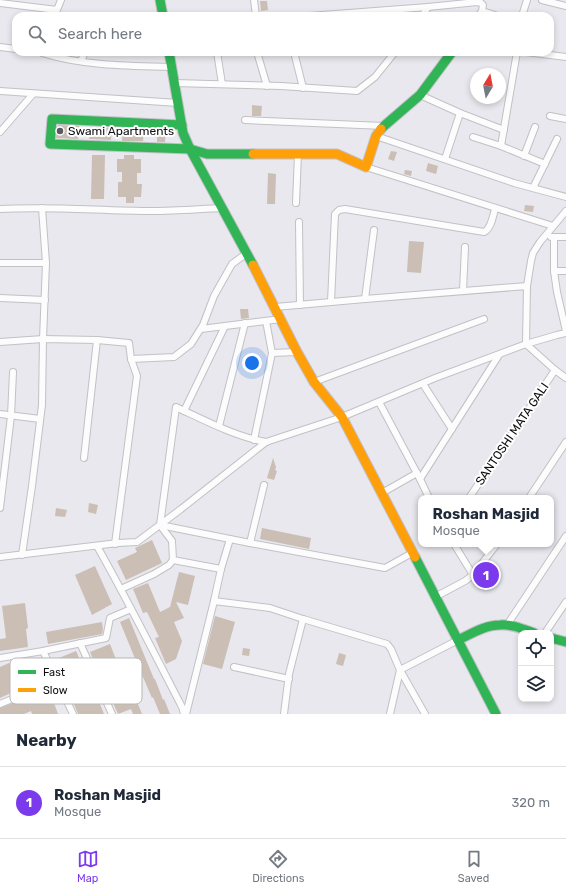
<!DOCTYPE html>
<style>
:root{--surface:#fff;--page:#f2f2f3;--text:#1f2937;--muted:#747a83;--line:#e0e1e3;--accent:#7c3aed}
body{margin:0;font-family:Rubik,sans-serif;background:var(--page);color:var(--text)}
.controls{position:absolute;right:12px;bottom:12px;display:grid;overflow:hidden;border-radius:8px;box-shadow:0 2px 6px #0003}
.controls button{width:36px;height:36px;display:grid;place-items:center;padding:0;border:0;border-bottom:1px solid var(--line);background:var(--surface);color:var(--text);font:20px sans-serif}
.compass{position:absolute;left:470px;top:68px;width:36px;height:36px;border-radius:50%;background:var(--surface);box-shadow:0 2px 6px #0003;rotate:10deg}
.you{position:absolute;left:252px;top:363px;width:14px;height:14px;margin:-10px;border:3px solid #fff;border-radius:50%;background:#1a73e8;box-shadow:0 0 0 6px #1a73e833}
.badge{display:grid;place-items:center;width:26px;height:26px;border-radius:50%;background:var(--accent);color:#fff;font-size:13px;font-weight:700}
.pin{position:absolute;translate:-50% -50%;border:2px solid #fff;box-shadow:0 1px 4px #0006}
.popup{position:absolute;left:418px;top:495px;width:136px;height:52px;box-sizing:border-box;display:grid;place-content:center;border-radius:8px;background:var(--surface);filter:drop-shadow(0 1px 3px #0005);font-size:13px;white-space:nowrap;color:var(--muted)}
.popup b{font-size:15px;color:var(--text)}
.popup::after{content:'';position:absolute;left:50%;top:100%;margin-left:-8px;border:8px solid transparent;border-top-color:var(--surface)}
.list{margin:0;padding:0;list-style:none}
h2{display:flex;justify-content:space-between;align-items:center;height:52px;margin:0;padding:0 16px;font-size:17px}
h2 small{font-size:13px;font-weight:400;color:var(--muted)}
.list li{display:grid;grid-template-columns:26px 1fr auto;gap:12px;align-items:center;box-sizing:border-box;height:72px;padding:0 16px;border-top:1px solid var(--line)}
.list b{display:block;font-size:15px;white-space:nowrap}
.list p{margin:0;font-size:13px;white-space:nowrap;color:var(--muted)}
.list em{font-size:13px;font-style:normal;color:var(--muted)}
.icon{flex:none;width:22px;height:22px;fill:none;stroke:currentColor;stroke-width:2;stroke-linecap:round;stroke-linejoin:round}
.map{position:relative;flex:none;width:566px;height:714px;overflow:hidden}
.search{position:absolute;background:var(--surface);box-shadow:0 2px 6px #0003;left:12px;right:12px;top:12px;height:44px;display:flex;align-items:center;gap:10px;box-sizing:border-box;padding:0 14px;border-radius:12px;color:var(--muted);font-size:15px}
.sheet{height:124px;background:var(--surface)}
nav{display:flex;justify-content:space-around;align-items:center;box-sizing:border-box;height:56px;border-top:1px solid var(--line);background:var(--surface);font-size:11px;color:var(--muted)}
nav a{display:grid;justify-items:center;gap:2px}
nav .on{color:var(--accent)}
.map>svg:first-child{display:block}
.building{fill:#cbbeb5}
.lines{fill:none;stroke-linecap:round;stroke-linejoin:round}
.street-casing{stroke:#c1c1c6;stroke-width:8}
.fast-casing{stroke:#c1c1c6;stroke-width:11}
.slow-casing{stroke:#c1c1c6;stroke-width:11}
.street{stroke:#fcfcfc;stroke-width:6}
.fast{stroke:#30b455;stroke-width:9}
.slow{stroke:#ff9f0a;stroke-width:9}
.poi-dot{fill:#5a5a5e;stroke:#fff;stroke-width:1.5}
.labels{text-anchor:middle;dominant-baseline:central;stroke-width:4;stroke-linejoin:round;paint-order:stroke}
.poi-label{font-size:12px;fill:#0e0e11;stroke:#fff;text-anchor:start}
.street-label{font-size:12px;fill:#0e0e11;stroke:#fff}
.key{fill:#fff;stroke:#b7b7b8;stroke-width:1}
.key-label{font-size:11px;fill:#0e0e11}
</style>
<div class="map">
<svg width="566" height="714" viewBox="0 0 566 714">
<rect width="100%" height="100%" fill="#e8e8ee"/>
<!-- building -->
<g class="building">
<polygon points="260,1 267,1 268,10 261,11"/>
<polygon points="252,105 262,106 261,116 252,116"/>
<polygon points="58,125 79,126 78,139 56,138"/>
<polygon points="91,127 112,128 111,140 89,139"/>
<polygon points="123,128 144,129 143,141 122,141"/>
<polygon points="157,130 166,130 165,142 157,142"/>
<polygon points="391,151 397,152 394,161 388,159"/>
<polygon points="92,155 105,155 104,199 91,199"/>
<polygon points="124,155 134,155 134,159 141,159 141,173 137,173 137,184 142,184 141,197 134,197 134,203 126,203 126,197 118,197 118,182 122,182 122,172 117,172 117,159 124,159"/>
<polygon points="428,163 438,166 436,174 426,171"/>
<polygon points="405,170 412,171 411,176 404,174"/>
<polygon points="268,173 276,174 275,204 267,204"/>
<polygon points="525,205 534,206 533,212 524,211"/>
<polygon points="409,241 424,242 421,273 407,272"/>
<polygon points="240,309 248,309 249,318 241,319"/>
<polygon points="273,458 276,467 275,470 277,471 274,480 267,478"/>
<polygon points="89,503 98,505 96,514 88,512"/>
<polygon points="56,508 67,510 65,517 55,516"/>
<polygon points="262,528 311,538 309,549 260,539"/>
<polygon points="152,540 162,563 126,580 117,561 137,552 135,548"/>
<polygon points="95,566 112,604 92,615 75,575"/>
<polygon points="179,572 195,576 188,605 176,602 184,618 174,622 182,641 176,659 166,664 155,638 159,637 147,612 143,613 133,589 148,583 160,612 170,607"/>
<polygon points="25,603 28,628 26,629 28,647 0,651 0,639 6,638 2,606"/>
<polygon points="215,616 235,622 222,669 203,664"/>
<polygon points="129,618 154,679 155,679 163,700 164,699 170,714 160,714 153,697 152,698 143,677 143,678 120,622"/>
<polygon points="102,622 103,630 102,634 48,644 46,632"/>
<polygon points="110,644 117,662 118,662 125,678 126,678 132,692 133,692 142,714 133,714 131,709 118,714 110,696 109,696 90,652"/>
<polygon points="243,648 250,649 249,656 242,655"/>
<polygon points="76,651 92,688 93,687 104,714 78,714 70,694 69,694 61,675 60,675 54,660"/>
<polygon points="339,653 346,655 343,666 336,664"/>
<polygon points="26,658 31,658 36,669 38,668 43,681 32,686 32,683 0,698 0,667 9,663 10,664"/>
<polygon points="49,689 58,714 32,714 31,711 24,714 0,714 0,708"/>
</g>
<g class="lines">
<!-- street casing -->
<g class="street-casing">
<g id="street">
<polyline points="254,0 256,16"/>
<polyline points="542,0 566,6"/>
<polyline points="0,3 57,10 61,0"/>
<polyline points="482,11 498,16"/>
<polyline points="309,16 428,7 477,2 481,3 483,5 482,11 478,16"/>
<polyline points="422,16 428,7"/>
<polyline points="522,16 527,0"/>
<polyline points="0,47 16,49"/>
<polyline points="217,52 222,84"/>
<polyline points="257,52 267,86"/>
<polyline points="294,52 303,88"/>
<polyline points="526,52 566,57"/>
<path d="M 42,53 C 84,66 128,66 172,67"/>
<polyline points="81,61 85,52"/>
<polyline points="174,83 281,86 357,91 375,77 395,52"/>
<polyline points="0,91 178,103"/>
<polyline points="420,95 460,113 504,130"/>
<polyline points="550,116 566,119"/>
<polyline points="245,120 384,126"/>
<polyline points="0,132 33,94"/>
<polyline points="376,136 514,183 566,197"/>
<polyline points="473,137 501,146 545,164"/>
<polyline points="501,146 517,52"/>
<polyline points="524,156 535,127"/>
<polyline points="445,159 460,113"/>
<polyline points="366,167 553,226"/>
<polyline points="533,188 557,139"/>
<polyline points="296,203 298,154"/>
<path d="M 0,209 C 51,206 102,211 153,211 C 176,211 199,209 223,208"/>
<polyline points="299,222 300,305"/>
<polyline points="551,237 566,237"/>
<polyline points="554,237 554,271 557,292 566,331"/>
<polyline points="0,263 46,263"/>
<polyline points="554,271 566,271"/>
<polyline points="527,286 531,261 533,253 540,242 566,211"/>
<polyline points="463,291 465,247"/>
<polyline points="0,298 45,300"/>
<polyline points="365,299 374,230"/>
<path d="M 331,302 L 335,214 L 339,210 L 345,209 L 484,232 C 491,229 493,216 495,209"/>
<polyline points="275,307 365,299 527,286 526,344 555,370 566,378"/>
<polyline points="201,329 281,319"/>
<polyline points="97,340 129,343 131,359 137,376 115,544"/>
<polyline points="0,342 43,339 97,340 84,458"/>
<polyline points="272,353 297,352"/>
<polyline points="131,359 174,357 191,344 203,325 214,296 232,264 247,253"/>
<polyline points="314,382 484,319"/>
<polyline points="423,384 452,429"/>
<polyline points="379,402 420,479 429,498"/>
<polyline points="184,411 225,326"/>
<polyline points="0,414 40,419"/>
<polyline points="219,426 245,323"/>
<polyline points="254,440 272,353 266,321"/>
<polyline points="420,479 499,355"/>
<polyline points="382,493 417,473"/>
<polyline points="469,498 555,370"/>
<polyline points="529,498 566,442"/>
<polyline points="0,508 11,416 13,372"/>
<polyline points="160,525 250,543 385,568 412,553"/>
<polyline points="250,543 264,485"/>
<path d="M 97,546 C 127,599 154,653 182,707 L 184,714"/>
<polyline points="22,555 32,486 42,405 43,339 46,263 42,208"/>
<polyline points="0,557 118,543 137,542 181,509 266,442 342,417 435,378 526,344 557,335 566,333"/>
<path d="M 221,569 L 173,560 L 172,541 L 160,525 L 176,407 C 204,420 236,437 266,442"/>
<polyline points="473,575 497,544"/>
<polyline points="121,589 154,574 169,565 173,560"/>
<polyline points="435,597 465,581 473,575 454,544"/>
<polyline points="214,601 221,569 230,539"/>
<polyline points="507,625 566,536"/>
<polyline points="545,633 566,602"/>
<polyline points="80,643 112,714"/>
<polyline points="43,651 73,714"/>
<polyline points="0,658 43,651 106,638 110,618 131,609"/>
<polyline points="234,667 289,679"/>
<polyline points="0,704 58,680"/>
<polyline points="186,714 214,601 270,608 303,619 387,644 391,649 400,670 425,714"/>
<polyline points="284,714 289,674 303,619"/>
<polyline points="390,714 400,670 458,640"/>
</g>
</g>
<!-- fast casing -->
<g class="fast-casing">
<g id="fast">
<polyline points="160,0 163,16"/>
<polyline points="169,52 183,133 190,149 253,265"/>
<polyline points="182,125 52,119 50,144 190,149 207,154 253,154"/>
<polyline points="381,129 384,126 420,95 452,52"/>
<polyline points="415,557 496,714"/>
<polyline points="551,638 566,642"/>
<path d="M 458,640 C 471,634 485,625 500,625 C 512,624 523,629 534,633"/>
</g>
</g>
<!-- slow casing -->
<g class="slow-casing">
<g id="slow">
<polyline points="253,154 337,154 366,167 376,136 381,129"/>
<polyline points="253,265 297,352 314,382 342,417 415,557"/>
</g>
</g>
<!-- street -->
<use href="#street" class="street"/>
<!-- fast -->
<use href="#fast" class="fast"/>
<!-- slow -->
<use href="#slow" class="slow"/>
</g>
<!-- markers -->
<circle class="poi-dot" cx="60" cy="131" r="4"/>
<g class="labels">
<!-- poi labels -->
<g class="poi-label">
<text x="68" y="131">Swami Apartments</text>
</g>
<!-- street labels -->
<g class="street-label">
<text transform="translate(512 434) rotate(-56)">SANTOSHI MATA GALI</text>
</g>
</g>
<!-- legend -->
<rect x="10" y="658" width="132" height="46" rx="6" class="key"/>
<rect x="18" y="670" width="18" height="4" fill="#30b455"/>
<rect x="18" y="688" width="18" height="4" fill="#ff9f0a"/>
<g class="key-label">
<text x="43" y="676">Fast</text>
<text x="43" y="694">Slow</text>
</g>
</svg>
<div class="controls">
<button><svg class="icon" aria-label="locate" viewBox="0 0 24 24"><circle cx="12" cy="12" r="6"/><path d="M12 2v4M12 18v4M2 12h4M18 12h4"/></svg></button>
<button><svg class="icon" aria-label="layers" viewBox="0 0 24 24"><path d="M12 4l9 5-9 5-9-5zM3 14l9 5 9-5"/></svg></button>
</div>
<svg class="compass" viewBox="-18 -18 36 36"><path d="M0-13l5 13h-10z" fill="#e53935"/><path d="M0 13l5-13h-10z" fill="#747a83"/></svg>
<div class="you"></div>
<div class="pin badge" style="left:486px;top:575px">1</div>
<div class="popup"><b>Roshan Masjid</b>Mosque</div>
<div class="search"><svg class="icon" aria-label="search" viewBox="0 0 24 24"><circle cx="10" cy="10" r="6"/><path d="M15 15l6 6"/></svg>Search here</div>
</div>
<section class="sheet">
<h2>Nearby<small></small></h2>
<ul class="list">
<li><span class="badge">1</span><div><b>Roshan Masjid</b><p>Mosque</p></div><em>320 m</em></li>
</ul>
</section>
<nav>
<a class="on"><svg class="icon" aria-label="map" viewBox="0 0 24 24"><path d="M3 6l6-2 6 2 6-2v14l-6 2-6-2-6 2zM9 4v14M15 6v14"/></svg>Map</a>
<a><svg class="icon" aria-label="directions" viewBox="0 0 24 24"><path d="M12 3l9 9-9 9-9-9zM9 14v-3h6M13 9l2 2-2 2"/></svg>Directions</a>
<a><svg class="icon" aria-label="saved" viewBox="0 0 24 24"><path d="M7 4h10v16l-5-4-5 4z"/></svg>Saved</a>
</nav>
